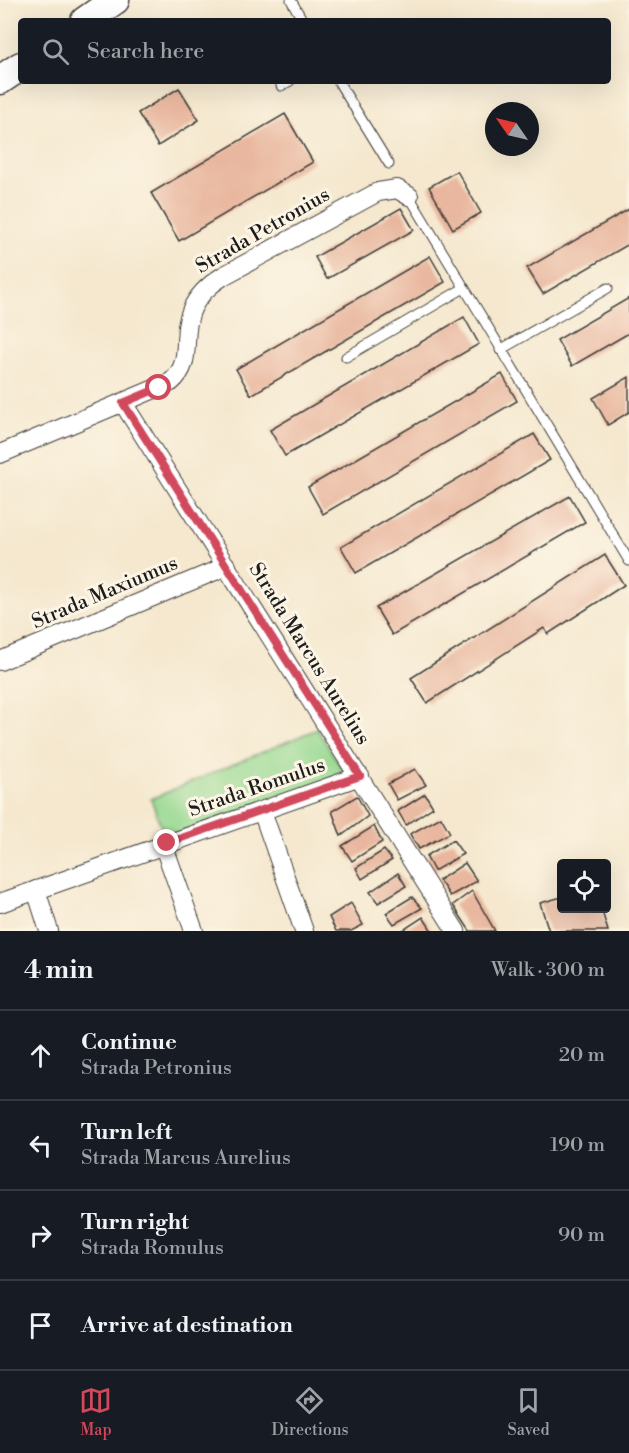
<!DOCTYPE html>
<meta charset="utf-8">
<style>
:root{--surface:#171b24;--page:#20242c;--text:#f1f3f6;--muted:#9ea1a6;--line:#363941;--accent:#d1495b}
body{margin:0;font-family:"Libre Bodoni",serif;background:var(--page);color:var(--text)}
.controls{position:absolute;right:18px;bottom:18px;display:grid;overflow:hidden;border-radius:6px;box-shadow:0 6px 24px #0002}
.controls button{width:54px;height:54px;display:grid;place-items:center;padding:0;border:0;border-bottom:2px solid var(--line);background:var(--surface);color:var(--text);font:30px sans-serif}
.compass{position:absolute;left:485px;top:102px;width:54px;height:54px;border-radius:50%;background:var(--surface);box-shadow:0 6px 24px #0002;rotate:304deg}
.stop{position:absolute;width:18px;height:18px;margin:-14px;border:4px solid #d1495b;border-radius:50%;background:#fff}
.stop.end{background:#d1495b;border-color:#fff;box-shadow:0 2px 6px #0008}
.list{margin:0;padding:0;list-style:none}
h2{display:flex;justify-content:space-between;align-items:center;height:78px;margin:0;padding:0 24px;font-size:26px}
h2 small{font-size:20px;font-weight:400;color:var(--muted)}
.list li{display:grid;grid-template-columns:39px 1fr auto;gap:18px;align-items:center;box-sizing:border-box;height:90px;padding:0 24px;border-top:2px solid var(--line)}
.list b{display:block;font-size:22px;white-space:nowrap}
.list p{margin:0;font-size:20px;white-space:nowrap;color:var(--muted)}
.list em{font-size:20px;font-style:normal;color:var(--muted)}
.icon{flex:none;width:33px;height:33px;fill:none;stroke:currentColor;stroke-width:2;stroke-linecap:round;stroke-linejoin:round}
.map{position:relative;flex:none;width:629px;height:931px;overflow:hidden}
.search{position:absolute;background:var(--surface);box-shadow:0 6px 24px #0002;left:18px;right:18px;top:18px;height:66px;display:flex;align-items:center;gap:15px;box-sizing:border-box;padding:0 21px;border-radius:6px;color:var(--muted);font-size:22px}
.sheet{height:438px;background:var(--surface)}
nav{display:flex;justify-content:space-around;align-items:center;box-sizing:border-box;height:84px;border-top:2px solid var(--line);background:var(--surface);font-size:16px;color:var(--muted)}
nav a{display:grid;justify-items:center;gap:3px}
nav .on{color:var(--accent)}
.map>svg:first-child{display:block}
.green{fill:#96d890;stroke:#597a56;stroke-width:1.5}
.building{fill:#e9b79f}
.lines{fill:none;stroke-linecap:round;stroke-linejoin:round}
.service-casing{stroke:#3d3b37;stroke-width:11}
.minor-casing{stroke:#3d3b37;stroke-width:20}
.primary-casing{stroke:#3d3b37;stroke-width:31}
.service{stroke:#fff;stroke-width:9}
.minor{stroke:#fff;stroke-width:18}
.primary{stroke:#fff;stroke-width:28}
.route{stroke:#d1495b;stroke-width:8}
.labels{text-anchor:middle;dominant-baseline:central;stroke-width:6;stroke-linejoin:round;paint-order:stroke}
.street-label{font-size:20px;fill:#1c1c1c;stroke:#fcf5e5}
</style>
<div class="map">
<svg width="629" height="931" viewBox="0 0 629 931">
<rect width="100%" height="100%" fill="#fcf5e5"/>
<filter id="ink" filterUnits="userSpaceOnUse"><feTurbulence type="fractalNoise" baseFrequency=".0167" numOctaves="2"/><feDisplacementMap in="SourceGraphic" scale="12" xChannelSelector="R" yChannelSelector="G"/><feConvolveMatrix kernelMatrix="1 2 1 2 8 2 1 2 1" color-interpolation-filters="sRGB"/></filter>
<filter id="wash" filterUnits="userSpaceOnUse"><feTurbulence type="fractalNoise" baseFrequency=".008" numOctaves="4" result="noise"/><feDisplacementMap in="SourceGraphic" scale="24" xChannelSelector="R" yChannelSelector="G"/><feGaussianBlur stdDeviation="1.35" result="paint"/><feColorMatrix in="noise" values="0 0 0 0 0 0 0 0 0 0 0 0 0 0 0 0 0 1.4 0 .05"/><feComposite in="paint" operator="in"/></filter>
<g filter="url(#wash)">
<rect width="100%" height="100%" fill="#f5e8cf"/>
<!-- green -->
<polygon class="green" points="317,729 349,780 167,843 151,799"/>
<g id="blocks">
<!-- building -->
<g class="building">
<polygon points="179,88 199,120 158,146 138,113"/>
<polygon points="285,114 313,162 179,241 151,193"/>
<polygon points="457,171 481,213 453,229 429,187"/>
<polygon points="401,208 414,230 327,279 315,257"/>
<polygon points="629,209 629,244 543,294 527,268"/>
<polygon points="430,256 445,282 251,395 236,369"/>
<polygon points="629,298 629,333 572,366 557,340"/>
<polygon points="464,317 479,344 285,456 270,430"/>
<polygon points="502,374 517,401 323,514 308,487"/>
<polygon points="629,377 629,412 608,425 593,398"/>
<polygon points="534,434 550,460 356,573 341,547"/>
<polygon points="570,496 585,522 392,635 376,608"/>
<polygon points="605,555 624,585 548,634 544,628 427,703 411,678"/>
<polygon points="415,769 426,785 397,800 388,784"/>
<polygon points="425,794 433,807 406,825 398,811"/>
<polygon points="357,796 368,816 341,836 332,811"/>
<polygon points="441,817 450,833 419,849 410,834"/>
<polygon points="374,826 382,842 352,861 342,846"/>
<polygon points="453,840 463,854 434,871 426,856"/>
<polygon points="384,850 392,860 362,879 356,868"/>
<polygon points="465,863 477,881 450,896 439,880"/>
<polygon points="398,873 406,886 378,903 370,892"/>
<polygon points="472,891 495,931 470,931 453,905"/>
<polygon points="412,897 422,908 394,924 386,913"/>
<polygon points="562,897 562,908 601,908 608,931 549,931 540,903"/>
<polygon points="351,903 363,925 351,931 336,931 329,917"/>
<polygon points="423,917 432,931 404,931 403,930"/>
</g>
</g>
</g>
<g filter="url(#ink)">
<use href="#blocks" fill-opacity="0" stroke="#3d3b37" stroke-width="1.5"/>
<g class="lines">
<!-- service casing -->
<g class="service-casing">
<g id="service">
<polyline points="291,0 303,21"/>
<polyline points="338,81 389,164"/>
<polyline points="281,86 290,81"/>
<polyline points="409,196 629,561"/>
<polyline points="500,350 608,288"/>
<polyline points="346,357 464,288"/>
</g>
</g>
<!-- minor casing -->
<g class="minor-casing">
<g id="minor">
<polyline points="123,403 456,931"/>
<path d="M 0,454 L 171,382 C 204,354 162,315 223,276 L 378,192 L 397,189 L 409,196"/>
<polyline points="0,661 227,566"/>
<polyline points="262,811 304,931"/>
<polyline points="163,844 194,931"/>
<polyline points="36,890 49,931"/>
<polyline points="0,903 360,776"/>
</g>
</g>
<!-- primary casing -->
<g class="primary-casing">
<g id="primary">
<polyline points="85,21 115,0"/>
<polyline points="0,80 21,66"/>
</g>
</g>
<!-- service -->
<use href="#service" class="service"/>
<!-- minor -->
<use href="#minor" class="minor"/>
<!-- primary -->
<use href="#primary" class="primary"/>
</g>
</g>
<g class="lines" filter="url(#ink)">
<!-- route -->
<polyline class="route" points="159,388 123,403 360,776 167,843"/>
</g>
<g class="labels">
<!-- street labels -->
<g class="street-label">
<text transform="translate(263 231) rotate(-30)">Strada Petronius</text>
<text transform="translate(105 593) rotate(-23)">Strada Maxiumus</text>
<text transform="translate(309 654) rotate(58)">Strada Marcus Aurelius</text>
<text transform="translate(257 788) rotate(-19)">Strada Romulus</text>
</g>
</g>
</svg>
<div class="controls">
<button><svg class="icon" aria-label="locate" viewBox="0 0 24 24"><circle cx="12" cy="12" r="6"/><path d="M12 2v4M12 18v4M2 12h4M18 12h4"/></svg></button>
</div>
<svg class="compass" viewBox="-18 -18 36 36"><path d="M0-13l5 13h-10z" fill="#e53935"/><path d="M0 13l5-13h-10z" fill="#9ea1a6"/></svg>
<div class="stop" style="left:159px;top:388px"></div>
<div class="stop end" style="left:167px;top:843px"></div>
<div class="search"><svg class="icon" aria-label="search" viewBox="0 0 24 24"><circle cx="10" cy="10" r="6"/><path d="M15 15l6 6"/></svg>Search here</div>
</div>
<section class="sheet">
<h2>4 min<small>Walk · 300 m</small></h2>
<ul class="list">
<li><svg class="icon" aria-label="ahead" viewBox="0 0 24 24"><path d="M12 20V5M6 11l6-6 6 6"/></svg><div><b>Continue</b><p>Strada Petronius</p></div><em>20 m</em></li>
<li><svg class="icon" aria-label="left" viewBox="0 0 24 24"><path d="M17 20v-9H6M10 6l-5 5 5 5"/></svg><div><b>Turn left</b><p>Strada Marcus Aurelius</p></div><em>190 m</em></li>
<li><svg class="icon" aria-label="right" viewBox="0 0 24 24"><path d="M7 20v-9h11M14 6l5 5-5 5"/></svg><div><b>Turn right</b><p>Strada Romulus</p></div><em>90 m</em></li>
<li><svg class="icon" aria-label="arrive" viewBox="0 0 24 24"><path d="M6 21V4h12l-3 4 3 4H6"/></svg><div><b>Arrive at destination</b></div></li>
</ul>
</section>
<nav>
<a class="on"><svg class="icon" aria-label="map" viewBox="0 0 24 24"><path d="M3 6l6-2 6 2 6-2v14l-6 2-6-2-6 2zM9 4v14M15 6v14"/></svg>Map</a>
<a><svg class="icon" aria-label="directions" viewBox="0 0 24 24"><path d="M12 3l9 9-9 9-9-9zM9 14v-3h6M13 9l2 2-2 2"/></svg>Directions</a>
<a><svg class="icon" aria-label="saved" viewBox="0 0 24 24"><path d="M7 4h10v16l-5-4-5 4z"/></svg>Saved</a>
</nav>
